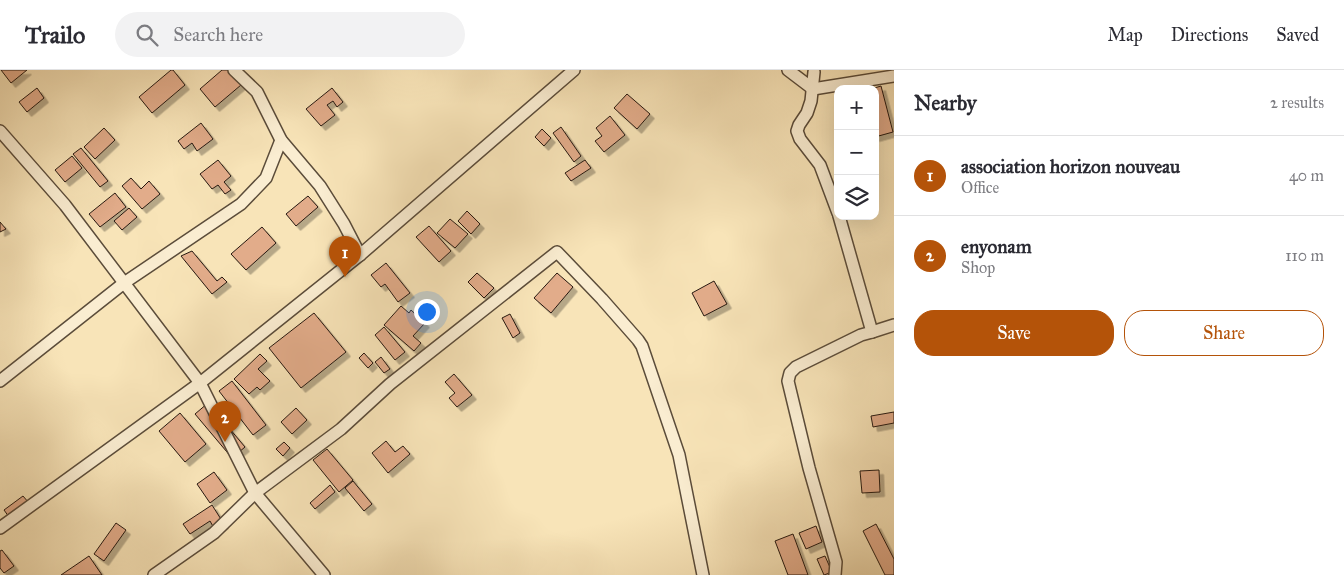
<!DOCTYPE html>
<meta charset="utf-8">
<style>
:root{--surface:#fff;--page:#f2f2f3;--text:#2b2b33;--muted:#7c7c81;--line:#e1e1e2;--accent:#b45309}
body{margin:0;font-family:"IM FELL Great Primer",serif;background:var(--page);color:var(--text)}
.controls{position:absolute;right:15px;top:15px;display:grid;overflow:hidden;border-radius:10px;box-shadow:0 5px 20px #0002}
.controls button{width:45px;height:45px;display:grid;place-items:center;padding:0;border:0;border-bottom:1px solid var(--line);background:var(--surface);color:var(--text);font:25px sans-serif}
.you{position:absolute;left:426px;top:241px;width:18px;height:18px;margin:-12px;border:4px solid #fff;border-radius:50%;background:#1a73e8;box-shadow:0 0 0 8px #1a73e833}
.badge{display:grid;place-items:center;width:32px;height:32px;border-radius:50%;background:var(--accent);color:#fff;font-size:16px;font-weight:700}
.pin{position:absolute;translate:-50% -41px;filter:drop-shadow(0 1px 2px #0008)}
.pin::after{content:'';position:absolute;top:26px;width:18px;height:15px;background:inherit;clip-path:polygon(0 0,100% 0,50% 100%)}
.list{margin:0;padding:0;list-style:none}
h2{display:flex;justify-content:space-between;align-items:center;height:65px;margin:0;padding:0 20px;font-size:21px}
h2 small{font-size:16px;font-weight:400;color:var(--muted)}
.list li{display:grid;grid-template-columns:32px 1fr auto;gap:15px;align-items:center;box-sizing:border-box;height:80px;padding:0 20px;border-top:1px solid var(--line)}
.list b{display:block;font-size:19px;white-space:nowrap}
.list p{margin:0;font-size:16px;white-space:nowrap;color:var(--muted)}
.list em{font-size:16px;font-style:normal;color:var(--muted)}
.actions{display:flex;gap:10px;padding:15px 20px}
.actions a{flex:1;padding:11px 0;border:1px solid var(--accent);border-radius:20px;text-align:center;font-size:18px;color:var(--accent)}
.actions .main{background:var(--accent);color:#fff}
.icon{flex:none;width:28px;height:28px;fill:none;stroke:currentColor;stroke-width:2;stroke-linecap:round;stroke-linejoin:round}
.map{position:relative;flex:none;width:894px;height:505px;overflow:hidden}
header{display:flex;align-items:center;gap:30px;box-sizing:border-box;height:70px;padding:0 25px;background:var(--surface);border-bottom:1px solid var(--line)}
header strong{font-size:24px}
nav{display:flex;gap:28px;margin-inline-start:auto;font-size:18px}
.search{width:350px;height:45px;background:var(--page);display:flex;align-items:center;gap:12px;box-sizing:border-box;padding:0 18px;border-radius:28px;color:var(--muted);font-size:19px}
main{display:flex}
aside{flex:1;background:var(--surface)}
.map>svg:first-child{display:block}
.building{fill:#e2ac8a;stroke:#271910;filter:url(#shadow)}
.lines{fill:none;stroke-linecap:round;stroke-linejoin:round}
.street-casing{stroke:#5b4c3a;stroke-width:14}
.street{stroke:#faedd1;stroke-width:11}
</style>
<header>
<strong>Trailo</strong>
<div class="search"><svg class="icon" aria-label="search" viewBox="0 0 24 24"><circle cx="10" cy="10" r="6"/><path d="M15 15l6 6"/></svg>Search here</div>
<nav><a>Map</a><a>Directions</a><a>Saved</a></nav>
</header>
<main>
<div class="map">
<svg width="894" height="505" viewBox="0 0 894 505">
<defs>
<filter id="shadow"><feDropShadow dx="4.5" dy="4.5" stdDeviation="0" flood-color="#0004"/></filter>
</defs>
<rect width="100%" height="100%" fill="#f8e4b8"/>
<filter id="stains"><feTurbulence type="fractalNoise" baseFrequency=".004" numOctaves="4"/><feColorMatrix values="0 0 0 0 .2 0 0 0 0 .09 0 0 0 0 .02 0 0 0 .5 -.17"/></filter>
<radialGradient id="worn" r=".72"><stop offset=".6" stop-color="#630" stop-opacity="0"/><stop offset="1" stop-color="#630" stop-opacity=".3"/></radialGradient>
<!-- building -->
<g class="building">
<polygon points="1,0 27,0 11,13"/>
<polygon points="171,0 173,0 185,15 152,43 139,27"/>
<polygon points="222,0 228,0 241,15 215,37 200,19"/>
<polygon points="881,16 893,62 875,67 875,19 871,19"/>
<polygon points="37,18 44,28 27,42 19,32"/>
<polygon points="332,18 343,32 337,37 333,31 327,35 335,45 321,56 306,39"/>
<polygon points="627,24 650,44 637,59 614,38"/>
<polygon points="610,46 625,65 604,82 595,71 602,66 596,58"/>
<polygon points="201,53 213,69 197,81 192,73 184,79 178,71"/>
<polygon points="561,57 581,86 574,92 553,63"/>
<polygon points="104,58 115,70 95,89 84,77"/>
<polygon points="542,59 551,68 544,76 535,67"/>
<polygon points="81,78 108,111 100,117 73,84"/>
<polygon points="72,86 82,98 65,112 55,100"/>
<polygon points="218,90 231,106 224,112 231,120 225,124 218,115 212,119 200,104"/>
<polygon points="585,90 591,98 571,111 565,103"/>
<polygon points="131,108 141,119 149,111 160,124 142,139 122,116"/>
<polygon points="115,123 126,137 100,157 89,144"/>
<polygon points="308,126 318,137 296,156 286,144"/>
<polygon points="129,138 137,147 122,160 114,151"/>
<polygon points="467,141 480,154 471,164 458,151"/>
<polygon points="450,149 468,164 455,178 437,163"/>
<polygon points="0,152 6,159 0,162"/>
<polygon points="429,156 451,181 439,192 416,167"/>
<polygon points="262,157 276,173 246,200 231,184"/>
<polygon points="192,181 217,211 222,207 227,212 212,224 181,186"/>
<polygon points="386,193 410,223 398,232 385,214 381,217 371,205"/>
<polygon points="477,203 494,218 484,228 468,212"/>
<polygon points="557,203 573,217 551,243 534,228"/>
<polygon points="714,211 727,234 704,246 692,223"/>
<polygon points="401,236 409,243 411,240 425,253 413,266 421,273 414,281 384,255"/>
<polygon points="314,243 346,282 301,318 269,278"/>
<polygon points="510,244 520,263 513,268 502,248"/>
<polygon points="384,257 405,282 395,290 375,265"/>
<polygon points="364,283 373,293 368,298 359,288"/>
<polygon points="260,284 267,291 258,299 270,311 260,320 257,317 249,324 234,309"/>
<polygon points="381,287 390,299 384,303 375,292"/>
<polygon points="454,304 472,325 457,337 449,328 455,323 445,312"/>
<polygon points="232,311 266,355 253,365 219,321"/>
<polygon points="208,333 245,377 232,388 195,344"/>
<polygon points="296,338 307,350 292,364 281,352"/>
<polygon points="894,342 894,353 873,357 871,346"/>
<polygon points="180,343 206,374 185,392 159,361"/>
<polygon points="386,371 395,382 403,376 410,384 388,403 372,383"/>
<polygon points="284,372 290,378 283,386 276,379"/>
<polygon points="327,379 353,410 339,422 313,390"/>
<polygon points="879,400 880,422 862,423 860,401"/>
<polygon points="214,402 227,420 210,433 197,414"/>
<polygon points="353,411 372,434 364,441 345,418"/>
<polygon points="330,415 335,422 315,439 310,433"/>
<polygon points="23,426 29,433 9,447 4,440"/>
<polygon points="212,435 224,454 215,460 210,451 190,464 183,454"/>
<polygon points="116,453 126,460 104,491 94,484"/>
<polygon points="876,454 894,489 894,505 885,505 863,461"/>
<polygon points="816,456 822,472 806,479 799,463"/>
<polygon points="793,464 808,505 788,505 775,471"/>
<polygon points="2,480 14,496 4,503 0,498 0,481"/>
<polygon points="89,486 102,505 61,505"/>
<polygon points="825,486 832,502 824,505 817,489"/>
</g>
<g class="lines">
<!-- street casing -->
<g class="street-casing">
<g id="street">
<polyline points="234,0 257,22 281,70 320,116 344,154 360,185"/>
<polyline points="788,0 813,19 894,6"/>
<polyline points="814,2 811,31 807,43 799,55 797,61 800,69 820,95 838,143"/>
<polyline points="0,61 65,135 200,313 255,423 324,505"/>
<polyline points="872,262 894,255"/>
<polyline points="0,311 124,213 241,134 266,108 281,70"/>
<polyline points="0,458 200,313 360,185 574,0"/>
<polyline points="154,505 214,463 255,423 341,359 390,314 557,182 602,229 638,270 642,276 679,385 703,505"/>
<polyline points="835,505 836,492 809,398 788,311 790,303 796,297 861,265 872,262 839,146"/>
</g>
</g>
<!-- street -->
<use href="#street" class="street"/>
</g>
<rect width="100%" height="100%" filter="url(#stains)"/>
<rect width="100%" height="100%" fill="url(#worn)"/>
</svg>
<div class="controls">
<button>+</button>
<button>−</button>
<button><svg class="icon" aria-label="layers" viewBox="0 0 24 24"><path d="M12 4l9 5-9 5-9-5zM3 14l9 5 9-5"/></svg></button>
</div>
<div class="you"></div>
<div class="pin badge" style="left:345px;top:207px">1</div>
<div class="pin badge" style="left:225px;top:372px">2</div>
</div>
<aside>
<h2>Nearby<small>2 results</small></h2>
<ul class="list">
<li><span class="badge">1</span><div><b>association horizon nouveau</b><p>Office</p></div><em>40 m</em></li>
<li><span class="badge">2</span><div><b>enyonam</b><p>Shop</p></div><em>110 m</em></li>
</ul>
<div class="actions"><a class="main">Save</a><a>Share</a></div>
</aside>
</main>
